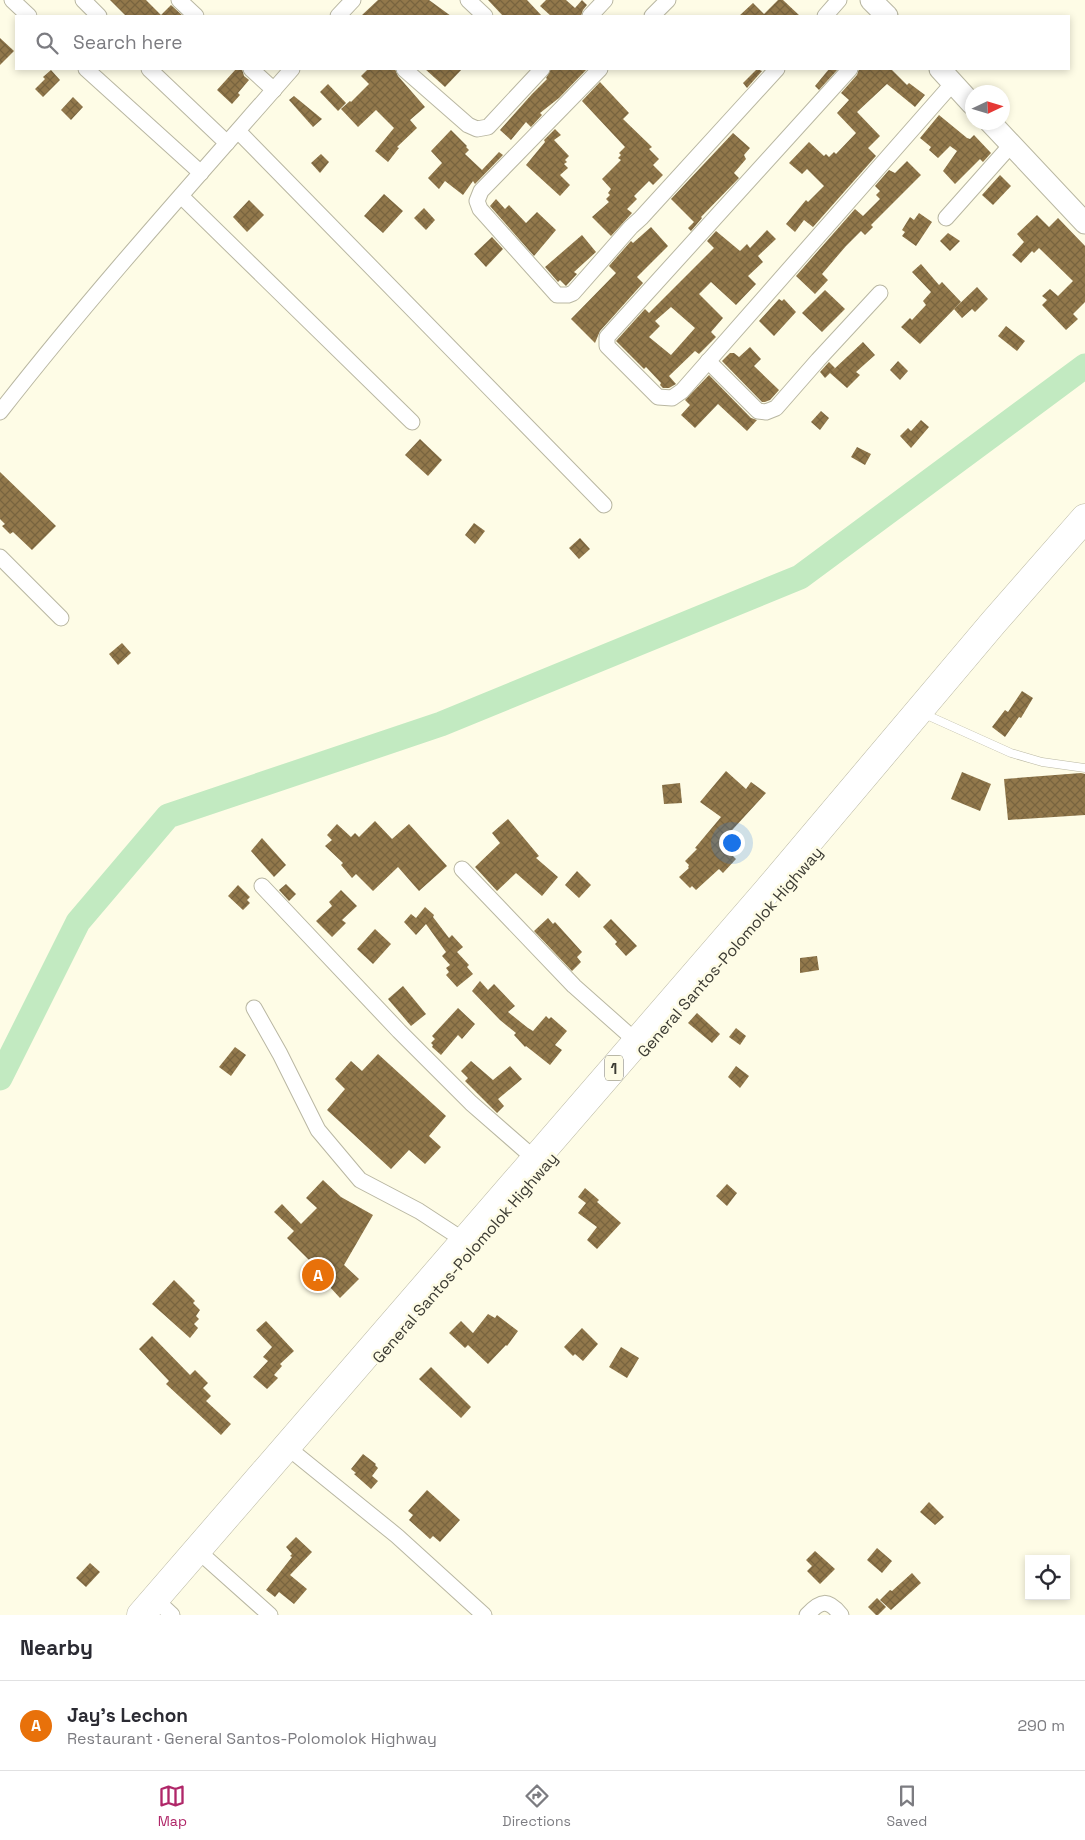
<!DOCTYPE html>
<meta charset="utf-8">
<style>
:root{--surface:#fff;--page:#f2f2f3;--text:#2b2b33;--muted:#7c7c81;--line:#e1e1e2;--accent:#b02769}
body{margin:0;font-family:"Space Grotesk",sans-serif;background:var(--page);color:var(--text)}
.controls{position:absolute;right:15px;bottom:15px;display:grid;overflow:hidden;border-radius:0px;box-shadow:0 2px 8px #0003}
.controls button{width:45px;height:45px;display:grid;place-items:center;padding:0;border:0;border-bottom:1px solid var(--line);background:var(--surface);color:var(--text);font:25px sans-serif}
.compass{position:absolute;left:965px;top:85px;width:45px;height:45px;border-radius:50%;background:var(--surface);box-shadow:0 2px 8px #0003;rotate:86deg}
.you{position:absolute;left:731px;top:842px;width:18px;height:18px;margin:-12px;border:4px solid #fff;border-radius:50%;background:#1a73e8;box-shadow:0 0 0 8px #1a73e833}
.badge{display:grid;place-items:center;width:32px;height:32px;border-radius:50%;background:var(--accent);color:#fff;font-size:16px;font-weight:700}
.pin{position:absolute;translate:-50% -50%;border:2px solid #fff;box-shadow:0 1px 5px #0006}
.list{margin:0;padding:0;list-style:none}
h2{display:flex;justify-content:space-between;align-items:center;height:65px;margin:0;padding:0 20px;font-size:21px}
h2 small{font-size:16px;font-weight:400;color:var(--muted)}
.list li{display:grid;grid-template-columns:32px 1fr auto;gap:15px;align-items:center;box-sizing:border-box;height:90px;padding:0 20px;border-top:1px solid var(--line)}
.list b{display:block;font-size:19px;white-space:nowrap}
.list p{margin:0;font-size:16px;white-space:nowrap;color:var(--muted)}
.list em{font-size:16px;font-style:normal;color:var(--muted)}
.icon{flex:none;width:28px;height:28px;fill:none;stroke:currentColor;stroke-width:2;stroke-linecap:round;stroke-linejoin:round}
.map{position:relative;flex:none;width:1085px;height:1615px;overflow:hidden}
.search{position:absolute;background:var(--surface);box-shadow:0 2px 8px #0003;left:15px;right:15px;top:15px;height:55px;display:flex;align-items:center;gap:12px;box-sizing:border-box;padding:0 18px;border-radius:0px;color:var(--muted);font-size:19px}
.sheet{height:155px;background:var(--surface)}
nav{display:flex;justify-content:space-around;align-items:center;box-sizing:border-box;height:70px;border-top:1px solid var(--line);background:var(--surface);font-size:14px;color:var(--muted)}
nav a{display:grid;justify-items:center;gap:2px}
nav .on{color:var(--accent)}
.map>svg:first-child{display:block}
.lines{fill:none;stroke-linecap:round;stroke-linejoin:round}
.river{stroke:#c2eac1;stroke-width:25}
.building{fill:url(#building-cross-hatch);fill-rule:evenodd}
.lane-casing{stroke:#b9b7a2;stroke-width:9}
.street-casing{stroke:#b9b7a2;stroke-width:17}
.secondary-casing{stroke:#b9b7a2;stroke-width:23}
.highway-casing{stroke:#b9b7a2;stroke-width:29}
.lane{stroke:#fff;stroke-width:8}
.street{stroke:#fff;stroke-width:15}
.secondary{stroke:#fff;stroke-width:21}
.highway{stroke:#fff;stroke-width:28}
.labels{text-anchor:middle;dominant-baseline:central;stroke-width:5;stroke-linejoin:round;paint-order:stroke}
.shield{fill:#fefce6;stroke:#767569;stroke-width:1}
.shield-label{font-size:15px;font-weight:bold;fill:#3c3b33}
.street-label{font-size:16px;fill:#3c3b33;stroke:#fefce6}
</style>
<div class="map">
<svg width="1085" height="1615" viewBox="0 0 1085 1615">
<defs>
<pattern id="building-cross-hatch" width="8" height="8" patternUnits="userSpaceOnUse" patternTransform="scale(1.25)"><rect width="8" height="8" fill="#92784b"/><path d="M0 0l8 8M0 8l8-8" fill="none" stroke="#78643f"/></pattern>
</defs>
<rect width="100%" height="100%" fill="#fefce6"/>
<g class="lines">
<!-- river -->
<polyline class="river" points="0,1078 78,922 168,816 441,724 800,577 1085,366"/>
</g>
<!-- building -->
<g class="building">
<polygon points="110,0 146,0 161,15 171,5 183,16 126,16"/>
<polygon points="378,0 429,0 451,16 361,16"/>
<polygon points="488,0 527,0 542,16 503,16"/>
<polygon points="546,0 566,0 575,8 582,0 587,5 583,10 581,16 551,16 540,6"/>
<polygon points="778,0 783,0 800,16 739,16 753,3 764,14"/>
<polygon points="0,38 14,51 0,65"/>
<polygon points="236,69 242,69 244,76 249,80 238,93 240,95 232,104 217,90"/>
<polygon points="368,69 395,69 398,76 425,107 410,120 417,128 397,147 399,148 388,162 375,151 394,128 376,110 358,127 341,109 350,101 351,102 369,84 361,76"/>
<polygon points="425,69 462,69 445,87"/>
<polygon points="551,69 587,69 559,98 540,113 542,115 531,127 526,122 511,140 500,130 532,94 547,79 546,78"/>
<polygon points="757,69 762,71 747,88 743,83"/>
<polygon points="829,69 838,69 819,90 815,86"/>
<polygon points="859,69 891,69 907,85 909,83 925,95 915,107 887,84 857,112 880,136 868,148 876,156 813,227 804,220 795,232 786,224 806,200 808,202 824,186 807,169 802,174 789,163 809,142 824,156 826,154 829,157 834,152 836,154 856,133 837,113 849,100 841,93 857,75"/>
<polygon points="51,70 60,80 43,97 35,89 45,79 43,77"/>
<polygon points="600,82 629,113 623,119 652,147 649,149 659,159 653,165 663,175 653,185 649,181 634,196 637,199 627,209 632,213 611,236 592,217 609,202 606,199 610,195 608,193 611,189 602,179 621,160 618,158 621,155 619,153 625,147 582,101"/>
<polygon points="328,84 346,103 338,111 320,92"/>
<polygon points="294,96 322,119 313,127 289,100"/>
<polygon points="73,97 83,107 71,120 61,110"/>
<polygon points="939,115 967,138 970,139 974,135 991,153 983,162 980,159 955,184 943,171 957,151 950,146 938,158 929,150 931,147 920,138"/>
<polygon points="555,129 561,135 554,140 569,156 565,160 567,162 564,164 568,168 560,175 570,185 560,196 526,165 545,142 544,140"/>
<polygon points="451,130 467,146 466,147 469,150 465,154 482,170 499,152 503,155 475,184 473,181 463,195 445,181 439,189 428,178 442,163 431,151"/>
<polygon points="733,133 750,148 744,155 746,159 734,173 739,178 701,217 702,218 691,231 688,228 694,222 671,199"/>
<polygon points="321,154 329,162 320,173 311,163"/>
<polygon points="907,161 921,175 871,225 873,227 865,235 861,231 846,246 822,274 828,280 815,294 796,276 855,209 863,216 880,199 876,195 880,191 875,186 889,170 895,173"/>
<polygon points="1000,175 1011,186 993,205 982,195"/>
<polygon points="384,194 403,211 383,233 364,216"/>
<polygon points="496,199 505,209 509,205 526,223 537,212 556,230 534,256 490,206"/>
<polygon points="249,200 264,215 247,232 233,217"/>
<polygon points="424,208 435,220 426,230 414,218"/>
<polygon points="919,213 932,222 916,246 902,236 905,232 902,230 910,217 914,220"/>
<polygon points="1037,215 1049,227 1058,218 1085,246 1085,302 1073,314 1078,319 1066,330 1042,305 1047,300 1042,296 1050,289 1058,296 1073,281 1039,248 1034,253 1032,251 1021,263 1012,255 1024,242 1017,234"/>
<polygon points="651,227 668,246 637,277 643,283 600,331 595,343 571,319 616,273 609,266 631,241 633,243"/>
<path d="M 767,230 L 776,239 L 758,256 L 763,262 L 748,276 L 756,284 L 736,305 L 711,282 L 699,294 L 723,318 L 711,332 L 716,337 L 699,354 L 695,351 L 669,376 L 676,384 L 669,388 L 663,388 L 660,385 L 661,383 L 646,367 L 644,369 L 616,341 L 645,309 L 649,313 L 714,248 L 707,241 L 716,231 L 740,251 L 747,244 L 750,248 ZM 671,307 L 695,328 L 671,355 L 649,337 L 660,326 L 655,321 Z"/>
<polygon points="948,233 960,241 950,251 940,241"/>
<polygon points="582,235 596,252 574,272 577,274 566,286 560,280 558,282 545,267"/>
<polygon points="492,237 503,249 486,267 474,254"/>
<polygon points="921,264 939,285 942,282 961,302 920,344 901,327 910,318 912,320 926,305 923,301 931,292 912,272"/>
<polygon points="977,287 988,299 975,312 972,309 962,318 954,309"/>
<polygon points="825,290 845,309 822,332 802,313"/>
<polygon points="779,299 782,301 784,299 796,312 774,336 759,321"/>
<polygon points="1006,326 1025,341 1017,351 998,336"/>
<polygon points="863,342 875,355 856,372 860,375 847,388 830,373 825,378 820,372 829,362 835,368 832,371"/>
<polygon points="750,347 761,359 754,366 779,390 770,400 765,402 762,402 722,361 730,353 734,353 739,357"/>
<polygon points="898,361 908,371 900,380 890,370"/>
<polygon points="709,375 751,418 757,420 747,431 718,404 695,428 681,415 690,405 685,400"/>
<polygon points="821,411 829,418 820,430 811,422"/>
<polygon points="921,420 929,427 911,448 900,436 908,428 911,431"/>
<polygon points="420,439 442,460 428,476 405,455"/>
<polygon points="857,447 871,454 865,465 851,457"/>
<polygon points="0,472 56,526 32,550 13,532 10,534 2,526 5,524 0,519"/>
<polygon points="474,523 485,531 475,544 465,535"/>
<polygon points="580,538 590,549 579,559 569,548"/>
<polygon points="122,643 131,653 118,665 109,654"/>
<polygon points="1022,691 1033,698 1021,718 1019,717 1005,737 992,727 1005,710 1008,712"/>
<polygon points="726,771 746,789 751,782 766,793 723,840 735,850 731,854 736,859 723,873 719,869 696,890 692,886 690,888 679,877 689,868 688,867 689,865 685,861 697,849 695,848 721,817 700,802"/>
<polygon points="962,772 991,784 980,811 951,799"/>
<polygon points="1081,773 1085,774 1085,815 1008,820 1004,779"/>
<polygon points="680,783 682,803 664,804 662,785"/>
<polygon points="508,819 539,856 536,858 558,877 542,896 516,873 497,891 475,867 500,843 492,833"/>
<polygon points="375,821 392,839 409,824 447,866 419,891 398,867 373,891 356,874 352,878 341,865 343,863 325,846 332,840 327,835 337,824 351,837 355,833 359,837"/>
<polygon points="262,838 286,865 274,877 251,851"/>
<polygon points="577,871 591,885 579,898 565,885"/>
<polygon points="286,884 296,894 289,901 279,890"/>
<polygon points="238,885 250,897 247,900 250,903 243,910 228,896"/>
<polygon points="341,890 357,906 342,920 346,923 332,937 316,921 332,906 329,902"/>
<polygon points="425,907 434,915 433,917 449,938 452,935 463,947 457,952 469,965 467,967 473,974 457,987 446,975 449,972 446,968 450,965 442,956 446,952 426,924 416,935 404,922 411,914 416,918"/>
<polygon points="548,918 553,924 555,922 582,952 577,957 581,962 572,971 534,931"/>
<polygon points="611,919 637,946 626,956 615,944 617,942 603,927"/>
<polygon points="375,929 391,944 373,964 357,949"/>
<polygon points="817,956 819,970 800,973 800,958"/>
<polygon points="480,981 488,990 494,984 515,1006 508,1012 528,1028 533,1031 546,1016 549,1019 551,1017 567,1031 555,1045 562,1050 550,1065 526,1046 525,1047 514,1035 516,1033 500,1020 472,991"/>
<polygon points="403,986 426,1014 411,1026 388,999"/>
<polygon points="458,1008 475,1024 462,1039 458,1035 441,1055 432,1047 433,1045 431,1043 435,1039 432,1036"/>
<polygon points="697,1013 720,1034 712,1043 688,1023"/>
<polygon points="736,1028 746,1036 740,1045 729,1037"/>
<polygon points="235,1047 246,1055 231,1076 219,1067"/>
<polygon points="378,1054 446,1116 429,1136 441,1147 425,1164 409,1150 391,1169 327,1110 345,1089 335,1079 351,1061 362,1071"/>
<polygon points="471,1061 493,1080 510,1066 522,1079 498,1099 504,1106 497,1113 465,1081 468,1078 461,1071"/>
<polygon points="736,1066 749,1076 740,1088 728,1077"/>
<polygon points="323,1180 341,1197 373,1215 344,1265 359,1279 340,1298 329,1286 332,1283 287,1238 294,1231 274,1212 282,1204 301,1224 317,1208 306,1198"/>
<polygon points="727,1184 737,1193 727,1206 716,1196"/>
<polygon points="585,1188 599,1200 597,1202 621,1223 597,1249 587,1240 597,1227 578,1213 586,1203 578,1197"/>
<polygon points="174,1280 195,1301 193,1303 200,1310 196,1316 199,1319 194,1324 198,1328 190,1338 152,1304"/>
<polygon points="488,1314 495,1318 497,1315 518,1331 507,1346 506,1345 488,1364 468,1345 465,1348 449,1333 461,1321 473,1333"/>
<polygon points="266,1321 294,1351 280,1364 282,1366 274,1375 278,1378 267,1389 253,1377 268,1361 263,1357 272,1347 256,1330"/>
<polygon points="582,1328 598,1344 583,1361 575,1354 573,1356 564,1347"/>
<polygon points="152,1336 190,1375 195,1370 208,1383 203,1388 211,1396 206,1401 231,1424 221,1435 166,1384 169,1381 139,1349"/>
<polygon points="621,1347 639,1358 627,1378 609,1367"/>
<polygon points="431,1367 471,1407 461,1418 419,1379"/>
<polygon points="363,1454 376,1464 375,1465 378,1468 372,1476 378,1481 371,1489 354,1474 356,1473 351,1469"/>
<polygon points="427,1490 460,1520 440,1542 433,1536 430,1539 409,1520 413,1515 408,1511"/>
<polygon points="929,1502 944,1517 935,1525 920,1512"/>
<polygon points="296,1537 312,1552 290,1575 307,1589 294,1604 279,1592 275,1597 266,1590 292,1557 290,1556 292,1554 286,1547"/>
<polygon points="877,1548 892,1561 882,1573 867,1560"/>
<polygon points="815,1551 835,1569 820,1584 807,1571 812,1566 806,1560"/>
<polygon points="90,1563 100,1572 86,1587 76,1578"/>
<polygon points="912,1573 921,1583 891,1610 880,1600 890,1590 892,1591"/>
<polygon points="877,1598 886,1607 878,1615 876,1615 868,1607"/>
</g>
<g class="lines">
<!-- lane casing -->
<g class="lane-casing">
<polyline id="lane" points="931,717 1011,753 1042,762 1085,768"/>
</g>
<!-- street casing -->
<g class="street-casing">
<g id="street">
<polyline points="12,0 29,16"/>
<polyline points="83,0 99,16"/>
<polyline points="179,0 196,16"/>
<polyline points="468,0 485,16"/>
<polyline points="338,16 353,0"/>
<polyline points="590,16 605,0"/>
<polyline points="652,16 668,0"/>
<polyline points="825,16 839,0"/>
<polyline points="86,69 201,173"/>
<polyline points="149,69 227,143"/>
<polyline points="251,69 274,90"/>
<polyline points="404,69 468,125 477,129 488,127 542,69"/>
<polyline points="600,69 481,191 477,201 480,209 557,295 568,295 573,293 631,227 641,218 777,69"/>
<polyline points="850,69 607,337 607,346 658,397 672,398 682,391 953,83"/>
<polyline points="238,131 604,505"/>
<polyline points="181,196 412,422"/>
<polyline points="946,218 1011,145"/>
<polyline points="708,361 758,411 766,412 776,408 818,360 880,293"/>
<path d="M 0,412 C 92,294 193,182 292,69"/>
<polyline points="0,557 61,618"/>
<polyline points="462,869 574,986 637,1042"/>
<polyline points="262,886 399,1031 471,1103 535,1159"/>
<polyline points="254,1008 280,1054 318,1130 360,1180 419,1211 465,1241"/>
<polyline points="287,1447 397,1536 484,1615"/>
<polyline points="197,1550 270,1615"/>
<polyline points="155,1599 172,1615"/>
<path d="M 807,1615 C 821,1600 828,1599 841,1615"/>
</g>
</g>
<!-- secondary casing -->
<g class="secondary-casing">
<g id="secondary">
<polyline points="871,0 887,16"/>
<polyline points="940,69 972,104"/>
<polyline points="990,122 1085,223"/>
</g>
</g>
<!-- highway casing -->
<g class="highway-casing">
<polyline id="highway" points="141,1615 767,891 993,623 1085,518"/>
</g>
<!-- lane -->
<use href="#lane" class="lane"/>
<!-- street -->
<use href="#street" class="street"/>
<!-- secondary -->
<use href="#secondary" class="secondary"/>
<!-- highway -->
<use href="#highway" class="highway"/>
</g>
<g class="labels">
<!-- shield labels -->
<rect class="shield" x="605" y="1055.5" width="18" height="25" rx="4"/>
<g class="shield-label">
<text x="614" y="1068">1</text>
</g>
<!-- street labels -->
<g class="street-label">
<text transform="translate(730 952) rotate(-49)">General Santos-Polomolok Highway</text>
<text transform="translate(465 1258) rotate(-49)">General Santos-Polomolok Highway</text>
</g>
</g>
</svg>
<div class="controls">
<button><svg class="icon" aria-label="locate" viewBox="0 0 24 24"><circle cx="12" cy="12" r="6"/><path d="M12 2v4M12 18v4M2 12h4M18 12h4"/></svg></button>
</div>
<svg class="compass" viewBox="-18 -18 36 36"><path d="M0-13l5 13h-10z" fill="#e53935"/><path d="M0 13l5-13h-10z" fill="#7c7c81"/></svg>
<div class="you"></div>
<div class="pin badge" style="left:318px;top:1275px;background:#e8710a">A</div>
<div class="search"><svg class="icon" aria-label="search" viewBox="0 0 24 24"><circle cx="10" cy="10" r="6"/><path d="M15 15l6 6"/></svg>Search here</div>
</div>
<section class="sheet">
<h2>Nearby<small></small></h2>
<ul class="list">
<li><span class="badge" style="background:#e8710a">A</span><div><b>Jay's Lechon</b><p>Restaurant · General Santos-Polomolok Highway</p></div><em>290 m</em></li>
</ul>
</section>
<nav>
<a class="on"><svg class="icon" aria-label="map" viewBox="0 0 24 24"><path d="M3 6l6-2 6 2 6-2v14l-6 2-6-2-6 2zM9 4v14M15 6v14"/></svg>Map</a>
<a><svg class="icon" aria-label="directions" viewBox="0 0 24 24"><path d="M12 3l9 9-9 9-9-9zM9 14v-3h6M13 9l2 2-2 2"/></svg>Directions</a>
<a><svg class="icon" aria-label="saved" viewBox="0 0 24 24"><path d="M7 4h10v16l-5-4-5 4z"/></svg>Saved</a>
</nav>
